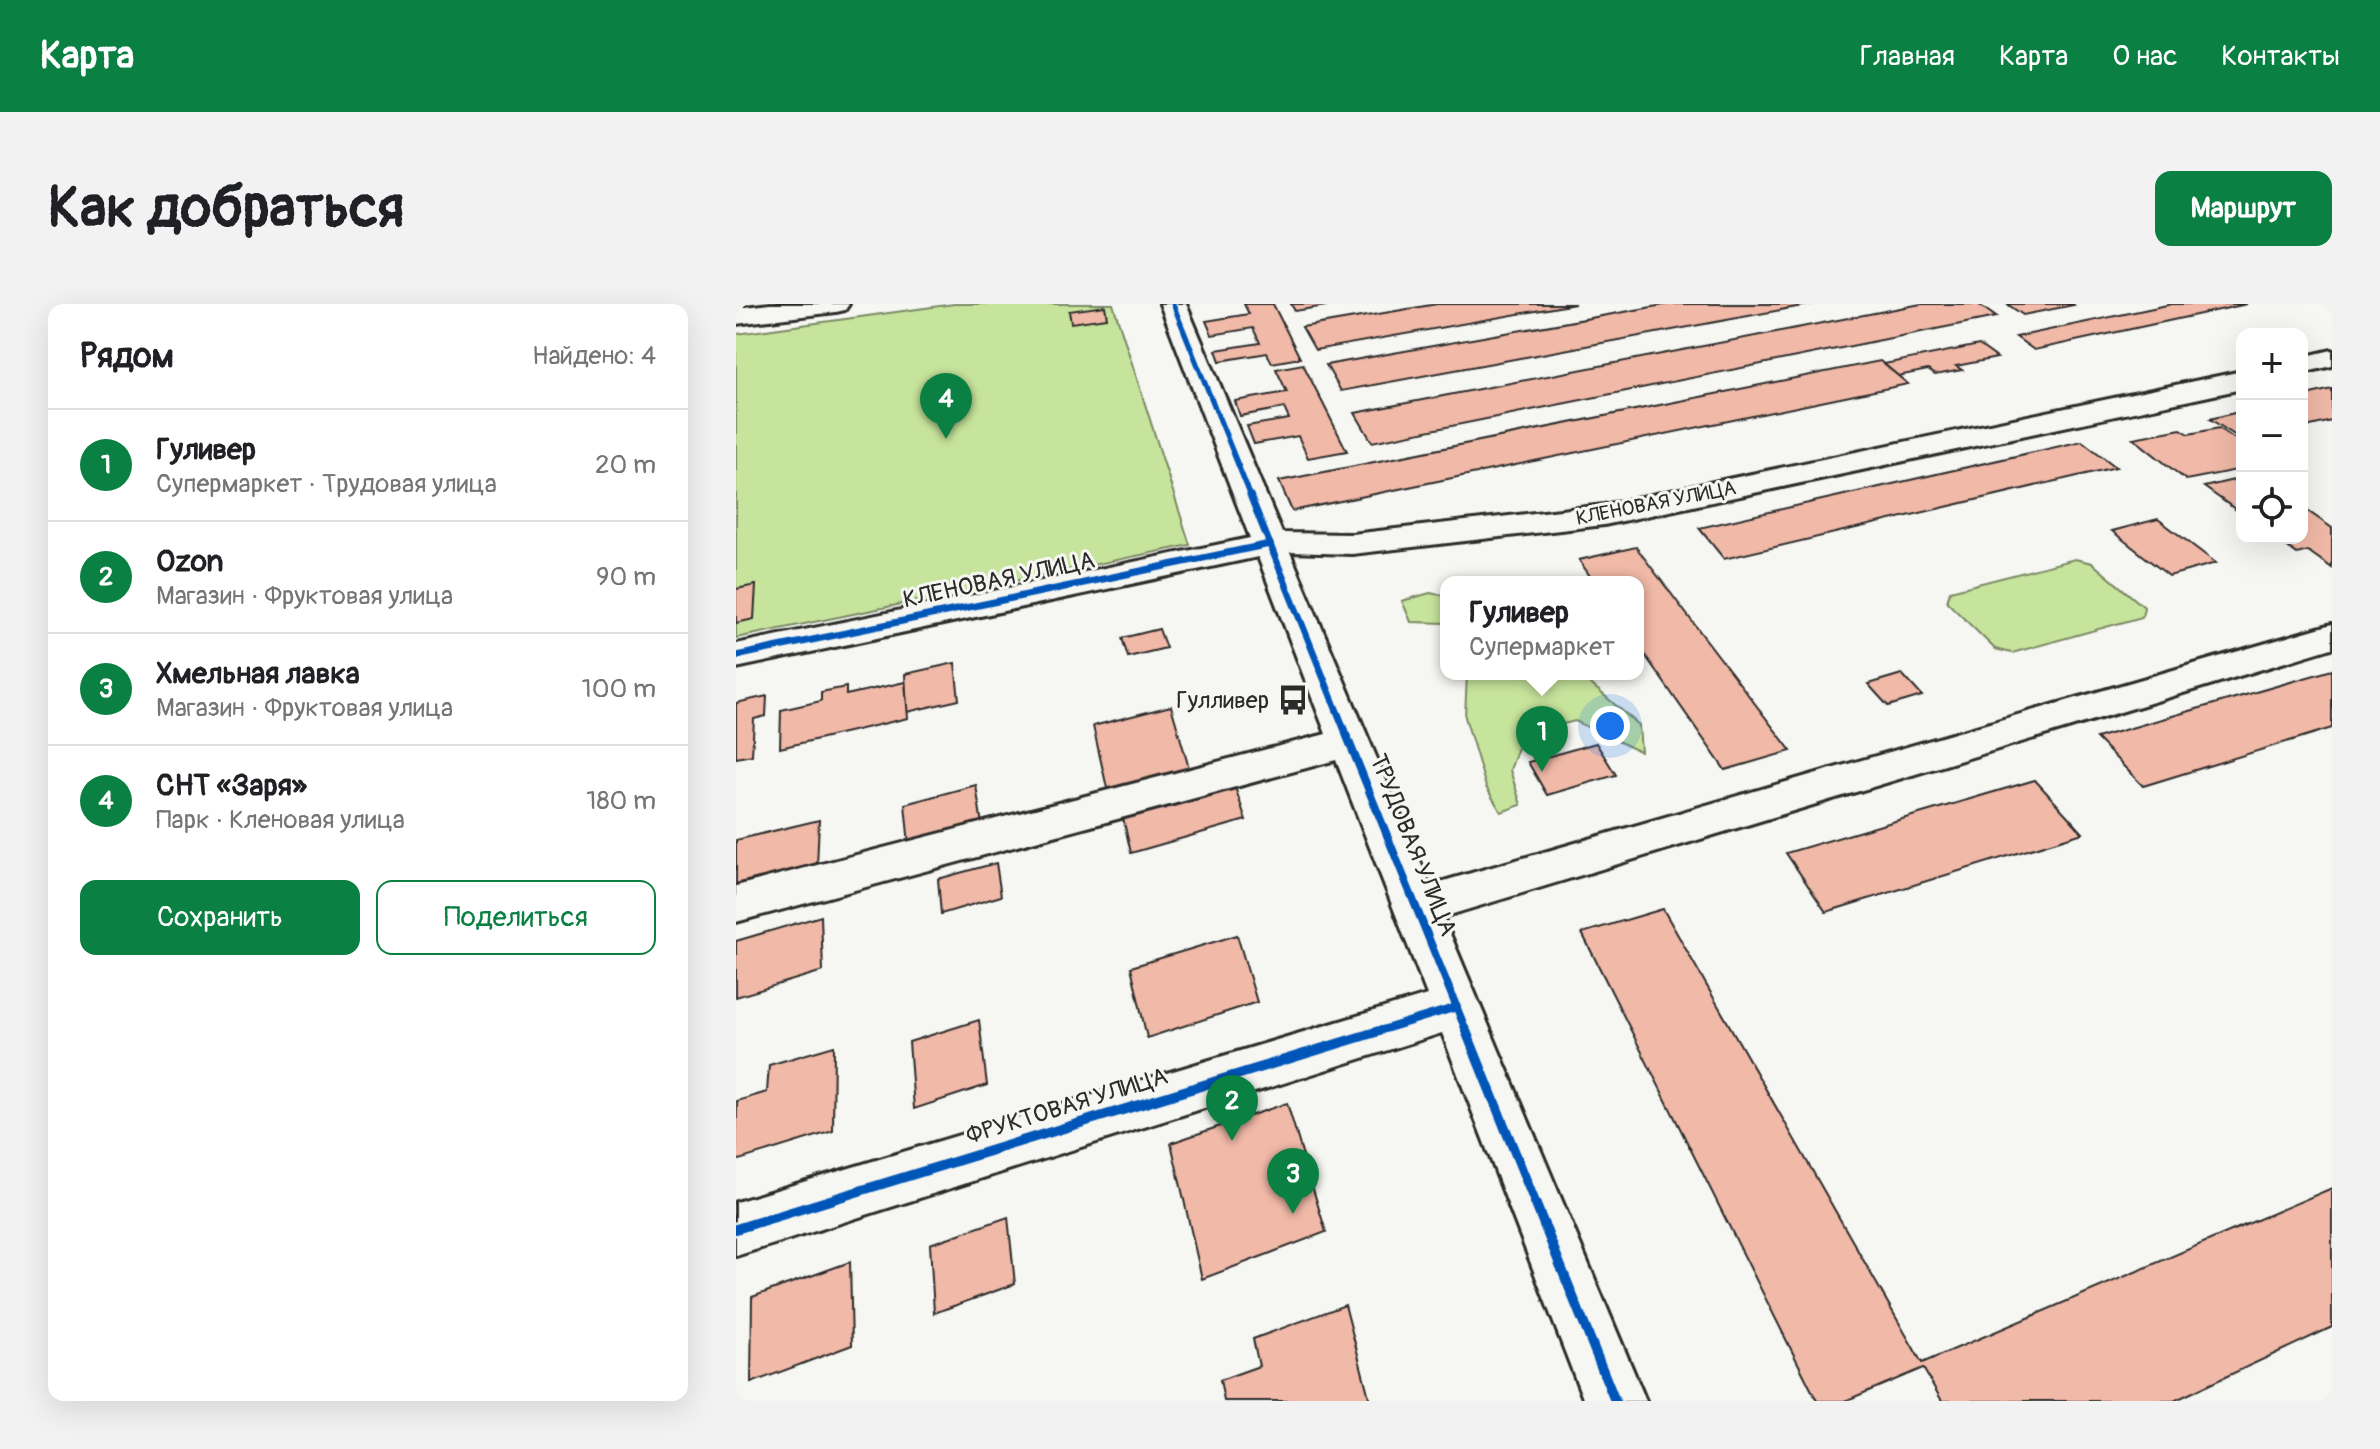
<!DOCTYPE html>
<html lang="ru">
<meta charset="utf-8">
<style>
:root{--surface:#fff;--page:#f2f2f2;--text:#202124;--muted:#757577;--line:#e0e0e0;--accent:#0b8043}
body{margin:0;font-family:Pangolin,sans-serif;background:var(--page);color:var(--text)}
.controls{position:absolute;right:24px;top:24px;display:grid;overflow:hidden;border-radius:16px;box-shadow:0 8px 32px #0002}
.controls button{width:72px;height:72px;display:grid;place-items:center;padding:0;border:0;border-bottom:2px solid var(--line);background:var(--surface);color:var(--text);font:40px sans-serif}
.you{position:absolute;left:874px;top:422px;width:28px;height:28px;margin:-20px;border:6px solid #fff;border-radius:50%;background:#1a73e8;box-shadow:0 0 0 12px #1a73e833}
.badge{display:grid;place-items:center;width:52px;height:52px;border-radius:50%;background:var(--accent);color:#fff;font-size:26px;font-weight:700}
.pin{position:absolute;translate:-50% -66px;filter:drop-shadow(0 2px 4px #0008)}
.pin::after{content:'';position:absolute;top:42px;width:28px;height:24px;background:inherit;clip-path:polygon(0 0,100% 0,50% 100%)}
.popup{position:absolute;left:704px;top:272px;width:204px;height:104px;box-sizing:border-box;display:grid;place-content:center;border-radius:16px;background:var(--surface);filter:drop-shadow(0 2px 6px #0005);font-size:26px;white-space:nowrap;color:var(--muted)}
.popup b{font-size:30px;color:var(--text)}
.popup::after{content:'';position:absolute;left:50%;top:100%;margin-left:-16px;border:16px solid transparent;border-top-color:var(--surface)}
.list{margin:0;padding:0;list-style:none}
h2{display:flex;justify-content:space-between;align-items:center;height:104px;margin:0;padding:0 32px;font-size:34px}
h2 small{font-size:26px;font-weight:400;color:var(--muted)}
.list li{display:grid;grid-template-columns:52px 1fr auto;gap:24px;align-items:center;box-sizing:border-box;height:112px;padding:0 32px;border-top:2px solid var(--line)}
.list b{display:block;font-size:30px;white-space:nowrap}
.list p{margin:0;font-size:26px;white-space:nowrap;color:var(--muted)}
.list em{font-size:26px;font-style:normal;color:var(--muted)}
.actions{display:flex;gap:16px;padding:24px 32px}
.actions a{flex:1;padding:18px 0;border:2px solid var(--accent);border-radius:16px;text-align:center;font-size:28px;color:var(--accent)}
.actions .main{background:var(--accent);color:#fff}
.icon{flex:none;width:44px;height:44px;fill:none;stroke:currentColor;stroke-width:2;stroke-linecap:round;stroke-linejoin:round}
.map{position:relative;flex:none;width:1596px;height:1097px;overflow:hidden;border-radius:16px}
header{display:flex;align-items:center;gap:48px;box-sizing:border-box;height:112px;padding:0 40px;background:var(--accent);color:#fff}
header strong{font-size:38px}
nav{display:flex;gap:44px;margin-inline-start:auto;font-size:28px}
.intro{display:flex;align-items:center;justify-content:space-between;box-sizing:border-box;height:192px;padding:0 48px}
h1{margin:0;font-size:56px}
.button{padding:20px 36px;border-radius:16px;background:var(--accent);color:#fff;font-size:28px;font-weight:700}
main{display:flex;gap:48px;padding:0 48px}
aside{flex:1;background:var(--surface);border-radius:16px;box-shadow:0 8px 32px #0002}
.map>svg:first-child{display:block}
.green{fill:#c7e49c;stroke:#798864;stroke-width:2}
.building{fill:#f1b9a7;stroke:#2b2b2b;stroke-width:2}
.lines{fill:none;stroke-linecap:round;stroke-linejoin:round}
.minor-casing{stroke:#2b2b2b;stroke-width:6}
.minor{fill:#f6f6f2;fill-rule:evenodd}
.cycleway-far3-casing{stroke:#f6f6f2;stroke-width:8}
.cycleway-far2-casing{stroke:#f6f6f2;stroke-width:11}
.cycleway-far1-casing{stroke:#f6f6f2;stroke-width:13}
.cycleway-casing{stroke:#f6f6f2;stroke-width:15}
.cycleway-far3{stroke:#0057b8;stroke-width:5}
.cycleway-far2{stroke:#0057b8;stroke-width:7}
.cycleway-far1{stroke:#0057b8;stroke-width:8}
.cycleway{stroke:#0057b8;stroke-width:10}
.labels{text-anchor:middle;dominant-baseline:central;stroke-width:6;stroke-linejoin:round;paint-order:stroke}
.far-street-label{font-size:20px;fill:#2b2b2b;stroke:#f6f6f2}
.street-label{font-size:24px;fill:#2b2b2b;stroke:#f6f6f2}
.poi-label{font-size:24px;fill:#2b2b2b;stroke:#f6f6f2;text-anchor:end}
</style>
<header>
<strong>Карта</strong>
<nav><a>Главная</a><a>Карта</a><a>О нас</a><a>Контакты</a></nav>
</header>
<div class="intro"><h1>Как добраться</h1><a class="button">Маршрут</a></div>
<main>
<aside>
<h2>Рядом<small>Найдено: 4</small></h2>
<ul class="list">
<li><span class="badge">1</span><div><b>Гуливер</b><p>Супермаркет · Трудовая улица</p></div><em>20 m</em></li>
<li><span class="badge">2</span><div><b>Ozon</b><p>Магазин · Фруктовая улица</p></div><em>90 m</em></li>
<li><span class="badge">3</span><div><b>Хмельная лавка</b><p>Магазин · Фруктовая улица</p></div><em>100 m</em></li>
<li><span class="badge">4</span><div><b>СНТ «Заря»</b><p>Парк · Кленовая улица</p></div><em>180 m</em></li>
</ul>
<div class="actions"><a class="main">Сохранить</a><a>Поделиться</a></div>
</aside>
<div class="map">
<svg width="1596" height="1097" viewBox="0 0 1596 1097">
<rect width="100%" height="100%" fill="#f6f6f2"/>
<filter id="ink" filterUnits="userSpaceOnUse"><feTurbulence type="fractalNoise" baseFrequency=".0125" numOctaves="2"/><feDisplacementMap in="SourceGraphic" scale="16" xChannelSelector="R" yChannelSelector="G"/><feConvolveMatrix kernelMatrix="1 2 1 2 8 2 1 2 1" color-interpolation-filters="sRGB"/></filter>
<g filter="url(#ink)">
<!-- green -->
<g class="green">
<polygon points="218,0 377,0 454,241 0,334 0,30"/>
<polygon points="1339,255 1356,259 1408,303 1406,313 1276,349 1259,345 1211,298 1214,287"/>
<polygon points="694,289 710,292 710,319 675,318 666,297"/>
<polygon points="731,370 843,370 903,421 905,448 839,417 787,430 774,466 785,501 765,508 750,483 729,413"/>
</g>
<!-- building -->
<g class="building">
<polygon points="508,0 537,0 564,54 536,59 531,49 484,57 480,46 524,39 517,24 476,31 470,17 513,10"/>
<polygon points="555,0 602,0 559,7"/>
<polygon points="701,0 839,0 579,46 566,23"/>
<polygon points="933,0 1077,0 605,87 590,61"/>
<polygon points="1185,0 1242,0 1260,13 636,138 619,109"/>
<polygon points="1271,0 1337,0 1338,1 1287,11"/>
<polygon points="1436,0 1511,0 1298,46 1280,33"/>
<polygon points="369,2 371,14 335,19 333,7"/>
<polygon points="1243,41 1261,54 1220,62 1226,66 1199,71 1192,66 1162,72 1148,60"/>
<polygon points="1144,57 1172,80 556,207 543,177"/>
<polygon points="567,60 611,147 572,154 562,132 518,140 511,122 553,115 548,104 504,112 499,97 551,88 540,65"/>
<polygon points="1596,85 1596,117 1566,124 1566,92"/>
<polygon points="1506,107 1506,136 1474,115"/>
<polygon points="1483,124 1506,140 1506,165 1450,176 1397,134 1445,125 1453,130"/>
<polygon points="1346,137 1380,163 988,255 963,224"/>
<polygon points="1506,174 1506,210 1468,183"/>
<polygon points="1566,203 1596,224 1596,264 1572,247 1561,250 1539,234 1566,234"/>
<polygon points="1422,215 1480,259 1433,272 1376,227"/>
<polygon points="900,243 949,308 1055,447 989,466 902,341 902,278 858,278 843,256"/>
<polygon points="20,281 18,315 0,319 0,285"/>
<polygon points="423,325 430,344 392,353 386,334"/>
<polygon points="219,359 223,396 171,408 169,370"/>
<polygon points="1596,366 1596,424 1407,482 1360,434"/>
<polygon points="1166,370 1186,392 1152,402 1132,380"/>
<polygon points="169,378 172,414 44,444 45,406 85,397 85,388 110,383 110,391"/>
<polygon points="31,392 30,412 18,415 16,451 0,454 0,399"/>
<polygon points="435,402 455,471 373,493 357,422"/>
<polygon points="860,439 880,471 811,491 792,458"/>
<polygon points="1299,476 1347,529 1090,608 1050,549"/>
<polygon points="240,481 246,521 173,541 169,500"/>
<polygon points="499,483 510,516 395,549 387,514"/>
<polygon points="83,516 81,563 0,582 0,536"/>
<polygon points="260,559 265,592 205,610 202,575"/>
<polygon points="927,605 1186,1059 1596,884 1596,1023 1438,1097 1206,1097 1187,1064 1109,1097 1081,1097 846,629"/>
<polygon points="85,612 87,667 0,693 0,637"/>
<polygon points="501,631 521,698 411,734 395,663"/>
<polygon points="243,716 251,781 178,805 173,738"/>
<polygon points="98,742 97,827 0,857 1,797 31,788 33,761"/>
<polygon points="551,799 590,928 466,975 435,839"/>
<polygon points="272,913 279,980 198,1009 194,940"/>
<polygon points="114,958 116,1041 15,1079 16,993"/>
<polygon points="609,1001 634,1097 488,1097 484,1076 523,1062 517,1035"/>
</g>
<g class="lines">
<!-- minor casing -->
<g class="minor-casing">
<g id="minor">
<polygon points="34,0 113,0 109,6 100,8 0,20 0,4"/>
<polygon points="424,0 450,0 546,229 616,230 868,201 1506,67 1506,85 868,221 616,250 554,248 694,581 1596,320 1596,344 707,613 910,1097 848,1097 706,729 0,952 0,898 691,691 600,456 0,618 0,582 590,430 522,253 0,364 0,340 514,234"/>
<polygon points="1596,46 1596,62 1566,69 1566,53"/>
</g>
</g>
<!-- minor -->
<use href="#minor" class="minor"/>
<!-- cycleway-far3 casing -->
<g class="cycleway-far3-casing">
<polyline id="cycleway-far3" points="437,0 515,193"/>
</g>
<!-- cycleway-far2 casing -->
<g class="cycleway-far2-casing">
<g id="cycleway-far2">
<polyline points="514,191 611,432"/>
<polyline points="0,352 534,240"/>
</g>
</g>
<!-- cycleway-far1 casing -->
<g class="cycleway-far1-casing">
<g id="cycleway-far1">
<polyline points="610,430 731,729"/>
<polyline points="636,729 721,703"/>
</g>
</g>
<!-- cycleway casing -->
<g class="cycleway-casing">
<g id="cycleway">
<polyline points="730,727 879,1097"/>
<polyline points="0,925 643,727"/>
</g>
</g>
<!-- cycleway-far3 -->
<use href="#cycleway-far3" class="cycleway-far3"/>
<!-- cycleway-far2 -->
<use href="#cycleway-far2" class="cycleway-far2"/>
<!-- cycleway-far1 -->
<use href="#cycleway-far1" class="cycleway-far1"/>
<!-- cycleway -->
<use href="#cycleway" class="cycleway"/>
</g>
</g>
<!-- icons -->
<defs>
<g id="bus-bare" transform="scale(2.4)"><path d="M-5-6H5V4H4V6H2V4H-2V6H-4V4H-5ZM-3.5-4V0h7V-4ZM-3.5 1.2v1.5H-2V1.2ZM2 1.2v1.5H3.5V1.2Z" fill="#2b2b2b" stroke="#f6f6f2" stroke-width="2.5" paint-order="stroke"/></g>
</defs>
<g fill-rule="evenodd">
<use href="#bus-bare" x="557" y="396"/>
</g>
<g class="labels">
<!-- far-street labels -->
<g class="far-street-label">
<text transform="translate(920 199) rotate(-11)">КЛЕНОВАЯ УЛИЦА</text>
</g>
<!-- street labels -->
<g class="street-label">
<text transform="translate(263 276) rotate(-12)">КЛЕНОВАЯ УЛИЦА</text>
<text transform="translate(677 541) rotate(68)">ТРУДОВАЯ УЛИЦА</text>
<text transform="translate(331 802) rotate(-17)">ФРУКТОВАЯ УЛИЦА</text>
</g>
<!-- poi labels -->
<g class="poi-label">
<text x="533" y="396">Гулливер</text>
</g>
</g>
</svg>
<div class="controls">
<button>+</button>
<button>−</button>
<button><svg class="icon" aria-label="locate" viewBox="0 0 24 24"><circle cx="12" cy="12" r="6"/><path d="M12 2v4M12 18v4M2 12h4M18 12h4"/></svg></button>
</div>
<div class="you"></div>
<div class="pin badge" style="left:806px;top:468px">1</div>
<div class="popup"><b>Гуливер</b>Супермаркет</div>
<div class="pin badge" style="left:496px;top:837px">2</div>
<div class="pin badge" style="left:557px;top:910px">3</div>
<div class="pin badge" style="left:210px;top:135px">4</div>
</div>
</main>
